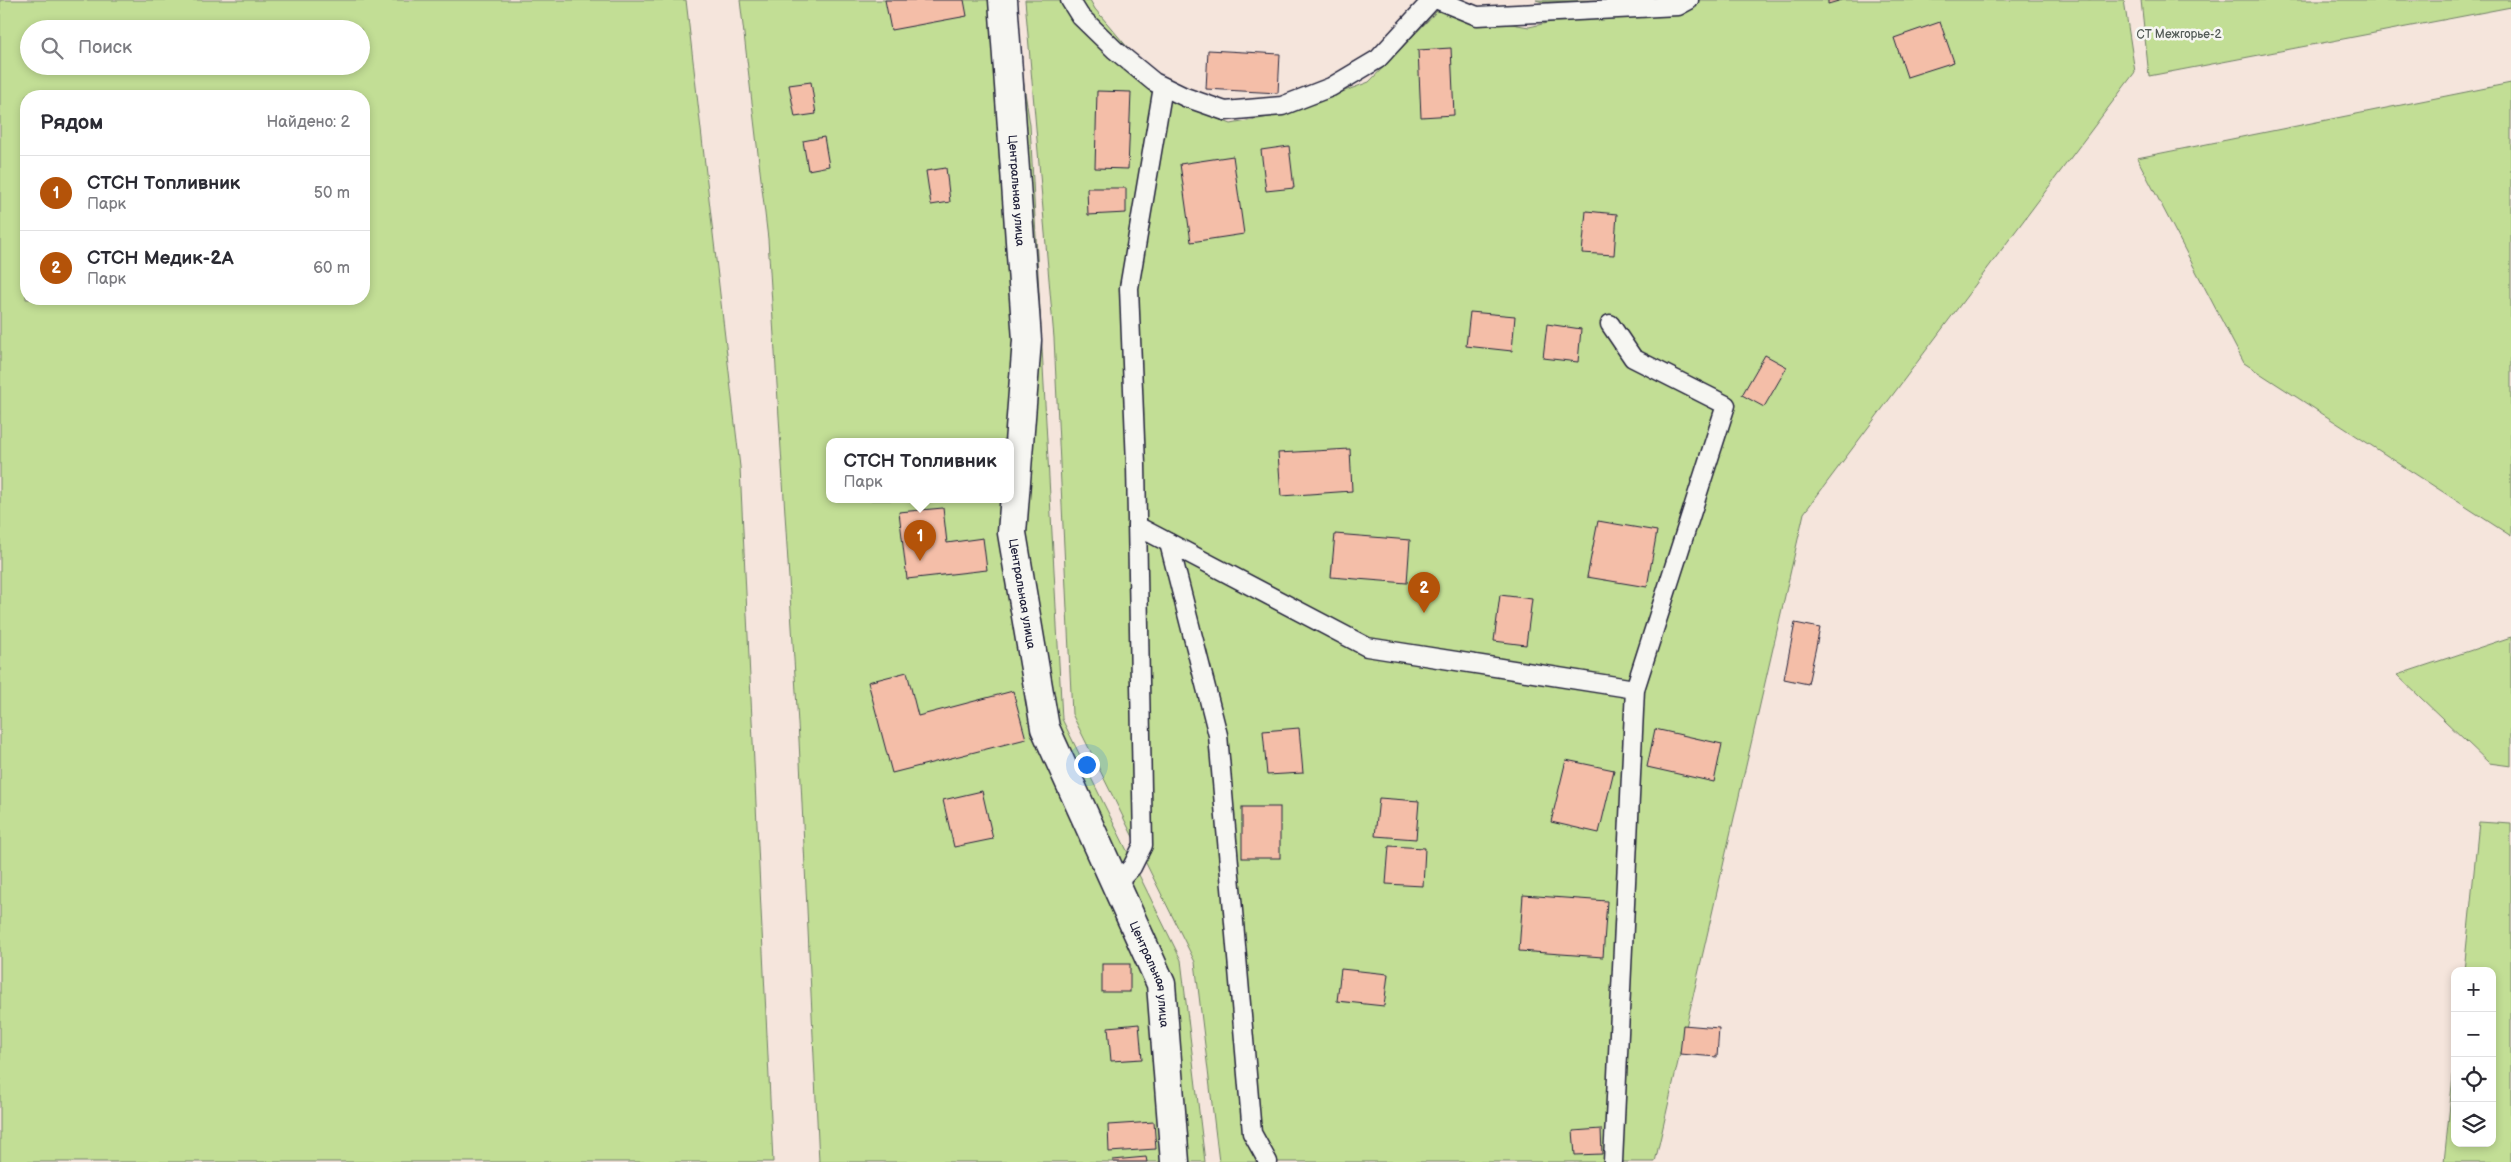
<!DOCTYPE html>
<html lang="ru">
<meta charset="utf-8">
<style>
:root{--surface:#fff;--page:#f2f2f3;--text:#2b2b33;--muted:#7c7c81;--line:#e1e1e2;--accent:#b45309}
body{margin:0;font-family:"Balsamiq Sans",sans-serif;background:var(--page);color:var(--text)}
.controls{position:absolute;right:15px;bottom:15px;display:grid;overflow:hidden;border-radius:10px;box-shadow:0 2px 8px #0003}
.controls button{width:45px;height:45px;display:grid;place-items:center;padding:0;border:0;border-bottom:1px solid var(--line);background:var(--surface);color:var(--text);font:25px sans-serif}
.you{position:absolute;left:1086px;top:764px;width:18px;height:18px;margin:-12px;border:4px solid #fff;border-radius:50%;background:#1a73e8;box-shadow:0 0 0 8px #1a73e833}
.badge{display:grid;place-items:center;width:32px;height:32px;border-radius:50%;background:var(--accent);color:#fff;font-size:16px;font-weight:700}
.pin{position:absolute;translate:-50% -41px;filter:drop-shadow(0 1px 2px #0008)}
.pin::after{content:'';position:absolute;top:26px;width:18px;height:15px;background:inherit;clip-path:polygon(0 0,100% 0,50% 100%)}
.popup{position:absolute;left:826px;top:438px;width:188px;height:65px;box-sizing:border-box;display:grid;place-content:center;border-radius:10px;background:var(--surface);filter:drop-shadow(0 1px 4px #0005);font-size:16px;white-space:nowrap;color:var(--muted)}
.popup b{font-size:19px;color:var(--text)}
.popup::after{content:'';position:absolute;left:50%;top:100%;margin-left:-10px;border:10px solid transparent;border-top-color:var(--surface)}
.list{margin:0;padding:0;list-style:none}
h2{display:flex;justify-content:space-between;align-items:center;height:65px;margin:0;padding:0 20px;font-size:21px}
h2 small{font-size:16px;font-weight:400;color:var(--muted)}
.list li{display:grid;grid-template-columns:32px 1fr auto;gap:15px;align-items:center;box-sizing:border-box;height:75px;padding:0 20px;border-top:1px solid var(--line)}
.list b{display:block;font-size:19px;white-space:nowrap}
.list p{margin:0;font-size:16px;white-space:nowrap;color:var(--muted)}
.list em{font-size:16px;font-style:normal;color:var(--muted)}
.icon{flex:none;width:28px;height:28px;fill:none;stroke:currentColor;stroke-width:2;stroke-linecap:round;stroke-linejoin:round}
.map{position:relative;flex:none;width:2511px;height:1162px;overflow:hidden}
.search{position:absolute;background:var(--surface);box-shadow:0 2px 8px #0003;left:20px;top:20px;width:350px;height:55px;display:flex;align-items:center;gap:12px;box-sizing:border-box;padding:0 18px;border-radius:28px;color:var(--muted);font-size:19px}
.panel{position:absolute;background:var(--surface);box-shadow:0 2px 8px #0003;left:20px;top:90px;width:350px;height:215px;border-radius:20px}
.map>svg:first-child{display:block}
.green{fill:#c2de95;stroke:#728068;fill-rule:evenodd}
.building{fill:#f4bea8;stroke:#22223b}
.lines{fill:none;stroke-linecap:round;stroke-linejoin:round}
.service-casing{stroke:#22223b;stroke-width:21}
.minor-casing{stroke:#22223b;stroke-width:31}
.service{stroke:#f6f6f2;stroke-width:18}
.minor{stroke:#f6f6f2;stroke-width:28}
.labels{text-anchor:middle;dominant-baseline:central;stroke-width:5;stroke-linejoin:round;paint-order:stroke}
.park-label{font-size:12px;fill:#525a56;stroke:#f6f6f2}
.street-label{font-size:12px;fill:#22223b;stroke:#f6f6f2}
</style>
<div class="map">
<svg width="2511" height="1162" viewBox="0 0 2511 1162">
<rect width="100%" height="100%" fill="#f5e5dc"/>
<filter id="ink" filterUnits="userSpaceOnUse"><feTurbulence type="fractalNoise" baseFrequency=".02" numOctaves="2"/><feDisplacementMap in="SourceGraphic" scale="10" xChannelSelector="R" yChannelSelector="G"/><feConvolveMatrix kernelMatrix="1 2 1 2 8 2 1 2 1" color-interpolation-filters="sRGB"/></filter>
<g filter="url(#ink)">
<!-- green -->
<g class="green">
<path d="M 0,0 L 686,0 L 740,467 L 773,1162 L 0,1162 ZM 29,29 L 361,29 L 361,66 L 29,66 ZM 26,96 L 364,96 L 364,299 L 26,299 Z"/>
<path d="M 740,0 L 1011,0 L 1030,125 L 1062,719 L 1181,960 L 1205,1162 L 819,1162 L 799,740 L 768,239 ZM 830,442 L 1010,442 L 1010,500 L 830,500 Z"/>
<polygon points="1025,0 1090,0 1095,9 1173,101 1231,124 1280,115 1369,82 1437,11 1529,27 1645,1 1543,2 1536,0 2124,0 2135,72 1804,513 1655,1162 1219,1162 1195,962 1072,714 1054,338"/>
<polygon points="2141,0 2511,0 2511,7 2149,76"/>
<polygon points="2511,83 2511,536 2244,363 2137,158"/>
<polygon points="2511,637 2511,766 2489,763 2397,675"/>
<polygon points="2479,822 2511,824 2511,1162 2444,1162 2455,1057 2455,1143 2492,1143 2492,971 2464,971"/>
</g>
<!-- building -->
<g class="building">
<polygon points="885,0 964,0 967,16 891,30"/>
<polygon points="1828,0 1842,0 1828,4"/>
<polygon points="1940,22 1954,62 1907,77 1894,38"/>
<polygon points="1451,48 1454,115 1421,117 1418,50"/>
<polygon points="1208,50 1280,54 1278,93 1206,89"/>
<polygon points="811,82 816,114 795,117 789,85"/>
<polygon points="1097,91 1131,92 1128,169 1095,168"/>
<polygon points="824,137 829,166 808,170 803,141"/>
<polygon points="1289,146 1294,188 1266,191 1261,150"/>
<polygon points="1233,156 1244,234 1191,242 1180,164"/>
<polygon points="946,168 950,202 931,205 926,171"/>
<polygon points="1087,188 1126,188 1126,213 1088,215"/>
<polygon points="1586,211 1617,214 1614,255 1582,253"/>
<polygon points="1470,312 1515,316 1512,351 1466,346"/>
<polygon points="1547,324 1581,329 1578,362 1543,358"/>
<polygon points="1765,355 1787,367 1764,407 1742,395"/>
<polygon points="1350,449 1352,491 1281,496 1278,453"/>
<polygon points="943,508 947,543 983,538 987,570 907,579 899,512"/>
<polygon points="1598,521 1657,531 1647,587 1587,577"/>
<polygon points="1335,534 1410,540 1407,583 1331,577"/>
<polygon points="1500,595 1532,599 1526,645 1494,641"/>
<polygon points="1795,623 1820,628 1808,684 1784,679"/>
<polygon points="907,672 918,716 1013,691 1026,739 892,773 868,682"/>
<polygon points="1299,728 1303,773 1267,775 1263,731"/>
<polygon points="1655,729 1722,744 1714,782 1647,767"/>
<polygon points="1566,760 1614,770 1599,833 1551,822"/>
<polygon points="982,791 993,839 954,847 943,800"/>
<polygon points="1379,798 1419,801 1416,839 1375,836"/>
<rect x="1242" y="807" width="38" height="51"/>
<polygon points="1389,846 1425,848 1423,886 1386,884"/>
<polygon points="1523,895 1607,901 1603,957 1519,951"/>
<rect x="1102" y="964" width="28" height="28"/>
<polygon points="1341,969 1388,974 1384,1006 1337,1001"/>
<polygon points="1139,1024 1142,1059 1111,1061 1108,1027"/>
<polygon points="1683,1025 1719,1028 1717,1057 1680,1054"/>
<polygon points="1154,1122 1156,1149 1109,1152 1108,1125"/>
<polygon points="1601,1129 1602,1154 1575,1155 1573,1131"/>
<polygon points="1146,1157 1147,1162 1113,1162 1113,1160"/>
</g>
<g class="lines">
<!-- service casing -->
<g class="service-casing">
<g id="service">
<polyline points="1070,0 1080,16 1115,50 1154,82 1185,97 1225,111 1282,106 1331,87 1378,59 1432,0"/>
<polyline points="1438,0 1477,16 1678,6 1689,0"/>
<polyline points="1610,324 1633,358 1726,405 1635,689"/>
<polyline points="1137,526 1367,647 1635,689 1613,1162"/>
<polyline points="1169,543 1218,735 1252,1133 1268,1162"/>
<polyline points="1116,884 1132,867 1143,845 1136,465 1129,288 1163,87"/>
</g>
</g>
<!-- minor casing -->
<g class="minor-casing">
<g id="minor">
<path id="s1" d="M 1003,0 L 1027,340 L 1012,533 L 1045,728 L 1161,984 L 1175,1162"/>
</g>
</g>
<!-- service -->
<use href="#service" class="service"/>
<!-- minor -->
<use href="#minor" class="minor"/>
</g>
</g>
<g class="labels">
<!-- park labels -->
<g class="park-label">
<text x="2179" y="34">СТ Межгорье-2</text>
</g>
<!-- street labels -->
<g class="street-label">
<text stroke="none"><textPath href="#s1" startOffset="191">Центральная улица</textPath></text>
<text stroke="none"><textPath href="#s1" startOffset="596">Центральная улица</textPath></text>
<text stroke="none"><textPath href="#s1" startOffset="1001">Центральная улица</textPath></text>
</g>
</g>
</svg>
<div class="controls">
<button>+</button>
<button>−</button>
<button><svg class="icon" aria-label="locate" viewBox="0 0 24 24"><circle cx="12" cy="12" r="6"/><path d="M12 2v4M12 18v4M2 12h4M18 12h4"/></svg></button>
<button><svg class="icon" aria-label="layers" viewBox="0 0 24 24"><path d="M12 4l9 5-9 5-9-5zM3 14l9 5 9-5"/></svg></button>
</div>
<div class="you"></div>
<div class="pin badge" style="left:920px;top:561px">1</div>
<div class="popup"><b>СТСН Топливник</b>Парк</div>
<div class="pin badge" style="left:1424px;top:613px">2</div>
<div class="search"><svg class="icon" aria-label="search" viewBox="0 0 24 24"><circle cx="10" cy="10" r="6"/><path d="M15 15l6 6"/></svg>Поиск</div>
<section class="panel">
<h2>Рядом<small>Найдено: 2</small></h2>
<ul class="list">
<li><span class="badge">1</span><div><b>СТСН Топливник</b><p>Парк</p></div><em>50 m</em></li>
<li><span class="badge">2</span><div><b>СТСН Медик-2А</b><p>Парк</p></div><em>60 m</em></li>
</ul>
</section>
</div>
